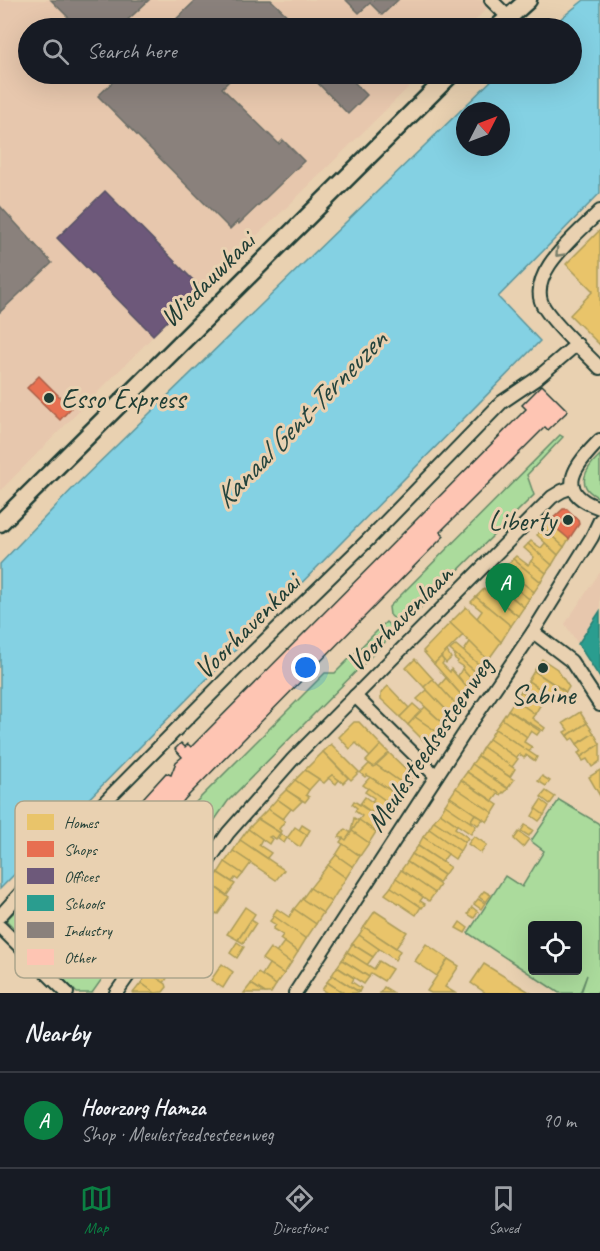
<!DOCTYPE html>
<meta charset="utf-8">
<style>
:root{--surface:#171b24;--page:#242831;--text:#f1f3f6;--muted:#9ea1a6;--line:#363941;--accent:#0b8043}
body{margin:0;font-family:Caveat,sans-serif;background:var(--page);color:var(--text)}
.controls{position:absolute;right:18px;bottom:18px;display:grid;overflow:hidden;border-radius:6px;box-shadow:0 6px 24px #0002}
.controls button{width:54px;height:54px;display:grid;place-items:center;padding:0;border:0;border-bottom:2px solid var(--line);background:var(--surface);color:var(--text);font:30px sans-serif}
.compass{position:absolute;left:456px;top:102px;width:54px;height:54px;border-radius:50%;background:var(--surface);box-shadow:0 6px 24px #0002;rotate:48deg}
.you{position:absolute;left:306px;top:668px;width:21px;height:21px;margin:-15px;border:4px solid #fff;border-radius:50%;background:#1a73e8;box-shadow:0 0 0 9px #1a73e833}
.badge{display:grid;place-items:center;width:39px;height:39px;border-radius:50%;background:var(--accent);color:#fff;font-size:20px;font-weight:700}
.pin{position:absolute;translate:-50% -50px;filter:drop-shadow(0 2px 3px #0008)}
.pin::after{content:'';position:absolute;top:32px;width:21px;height:18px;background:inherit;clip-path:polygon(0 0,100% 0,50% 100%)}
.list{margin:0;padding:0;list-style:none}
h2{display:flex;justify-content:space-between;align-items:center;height:78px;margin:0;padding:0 24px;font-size:26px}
h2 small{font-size:20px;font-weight:400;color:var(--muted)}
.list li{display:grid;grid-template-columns:39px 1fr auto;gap:18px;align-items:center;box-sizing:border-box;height:96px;padding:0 24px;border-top:2px solid var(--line)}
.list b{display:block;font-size:22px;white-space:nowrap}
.list p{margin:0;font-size:20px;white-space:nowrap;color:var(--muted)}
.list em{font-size:20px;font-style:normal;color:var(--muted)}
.icon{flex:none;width:33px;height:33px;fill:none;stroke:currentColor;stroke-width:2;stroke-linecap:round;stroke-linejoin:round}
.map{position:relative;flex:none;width:600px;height:993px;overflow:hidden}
.search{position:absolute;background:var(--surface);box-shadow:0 6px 24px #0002;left:18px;right:18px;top:18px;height:66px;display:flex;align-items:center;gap:15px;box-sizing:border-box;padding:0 21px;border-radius:33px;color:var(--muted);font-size:22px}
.sheet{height:174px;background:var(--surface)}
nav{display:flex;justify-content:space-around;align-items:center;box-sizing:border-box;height:84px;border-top:2px solid var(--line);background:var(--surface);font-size:16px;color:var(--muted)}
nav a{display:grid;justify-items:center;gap:3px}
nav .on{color:var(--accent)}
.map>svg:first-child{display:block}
.built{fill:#e7c7ad}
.green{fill:#abdb9c;stroke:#658c68;stroke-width:1.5;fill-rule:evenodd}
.water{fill:#84d1e3;stroke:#5c969d;stroke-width:1.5;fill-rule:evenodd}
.homes{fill:#e9c46a;stroke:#ac9c5a;stroke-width:1.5}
.shops{fill:#e76f51;stroke:#ab6048;stroke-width:1.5}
.offices{fill:#6d597a;stroke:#565165;stroke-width:1.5}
.schools{fill:#2a9d8f;stroke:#278074;stroke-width:1.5}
.industry{fill:#8a817c;stroke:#6a6d66;stroke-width:1.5}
.building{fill:#fec5b3;stroke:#1f3d34;stroke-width:1.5}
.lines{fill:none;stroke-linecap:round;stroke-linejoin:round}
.minor-casing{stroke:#1f3d34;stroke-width:16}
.secondary-casing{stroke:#1f3d34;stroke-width:21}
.minor{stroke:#e9d1b1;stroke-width:12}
.secondary{stroke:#e9d1b1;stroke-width:16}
.oneway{stroke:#7a806c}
.poi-dot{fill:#1f3d34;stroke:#e9d1b1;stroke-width:2}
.labels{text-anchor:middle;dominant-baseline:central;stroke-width:6;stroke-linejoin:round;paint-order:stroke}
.street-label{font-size:28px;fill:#1f3d34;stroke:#e9d1b1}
.poi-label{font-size:28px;fill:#1f3d34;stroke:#e9d1b1;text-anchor:start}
.water-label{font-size:30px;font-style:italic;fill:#24443d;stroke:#e9d1b1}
.key{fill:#e9d1b1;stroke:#aca58c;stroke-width:1.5}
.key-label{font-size:16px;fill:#1f3d34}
</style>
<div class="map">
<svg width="600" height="993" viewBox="0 0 600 993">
<rect width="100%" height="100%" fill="#e9d1b1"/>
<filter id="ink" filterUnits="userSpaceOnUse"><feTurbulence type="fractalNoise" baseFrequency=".0167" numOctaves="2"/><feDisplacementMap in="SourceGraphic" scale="12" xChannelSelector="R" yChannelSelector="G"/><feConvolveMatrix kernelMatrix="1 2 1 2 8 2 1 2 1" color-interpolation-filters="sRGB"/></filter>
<g filter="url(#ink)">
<!-- built -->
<g class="built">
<polygon points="0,0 481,0 488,7 468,28 28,28 28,74 422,74 287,207 201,288 0,491"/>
<polygon points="600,572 600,678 565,624"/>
</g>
<!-- green -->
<g class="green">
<polygon points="560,435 563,437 527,475 534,495 402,626 390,615 389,607"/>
<path d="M 600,455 L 600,498 C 574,487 585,469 600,455 Z"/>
<polygon points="386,622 394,629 394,633 228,801 195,848 172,835 182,816 325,673 335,673"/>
<path d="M 559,800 L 598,823 L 600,826 L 600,993 L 581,993 L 587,975 L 580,993 L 559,993 L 468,933 L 505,876 L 522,887 L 544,851 L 531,841 ZM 532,926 L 578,926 L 578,970 L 532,970 Z"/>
<polygon points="155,838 188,858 92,993 77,993 6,920 61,868 69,876 78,868 101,889"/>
</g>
<!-- water -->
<path class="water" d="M 584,0 L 600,0 L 600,193 L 498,297 L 540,341 L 0,889 L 0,564 L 75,486 L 498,74 L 572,74 L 572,28 L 549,28 ZM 465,111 L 501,111 L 501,147 L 465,147 Z"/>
<!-- homes -->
<g class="homes">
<polygon points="600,230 600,345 570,315 593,291 566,264"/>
<polygon points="549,522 569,539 564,547 543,528"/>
<polygon points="543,528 564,547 558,555 537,535"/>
<polygon points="531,541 541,548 545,543 558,555 552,565 528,544"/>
<polygon points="528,544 552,565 546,573 531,561 534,557 524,548"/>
<polygon points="516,556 528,565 531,561 546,573 541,582 513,559"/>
<polygon points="513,559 541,582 534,592 504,568"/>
<polygon points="511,574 534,592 529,599 506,581"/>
<polygon points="492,581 524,607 518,616 496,598 499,595 487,585"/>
<polygon points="506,581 529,599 524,607 500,587"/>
<polygon points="484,589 518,616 511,626 476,597"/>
<polygon points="476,597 511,626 501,642 477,618 482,611 471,602"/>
<polygon points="466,607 501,642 488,660 450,623"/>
<polygon points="450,623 463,635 434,664 423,651"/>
<polygon points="470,642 488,660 483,668 463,652"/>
<polygon points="456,645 483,668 479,675 450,650"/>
<polygon points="447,651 451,658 446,663 441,657"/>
<polygon points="455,654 479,675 474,682 462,669 463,667 457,663 458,661 454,658"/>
<polygon points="441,657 444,661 442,664 450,672 451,669 469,690 464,698 434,664"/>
<polygon points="415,659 433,679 424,687 406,668"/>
<polygon points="542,659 557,669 569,687 566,692 534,671"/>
<polygon points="462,669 474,682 469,690 458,676"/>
<polygon points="534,671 566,692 560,702 528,681"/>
<polygon points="446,678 464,698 458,707 439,686"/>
<polygon points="433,679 458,707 452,716 424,687"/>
<polygon points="528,681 547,694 541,704 521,691"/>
<polygon points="388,686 409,708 400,717 381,699 381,693"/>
<polygon points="427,690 452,716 446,726 417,699"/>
<polygon points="521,691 541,704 535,714 515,700"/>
<polygon points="515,700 535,714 532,718 545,728 543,731 508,710"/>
<polygon points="413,704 421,711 408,725 400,717"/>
<polygon points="425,707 446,726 440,734 415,717"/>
<polygon points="508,710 540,731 537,735 531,731 527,737 502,719"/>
<polygon points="580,712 587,723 567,736 564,732 568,730 563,723"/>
<polygon points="415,717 440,734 433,744 428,745 408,725"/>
<polygon points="502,719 527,737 524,742 532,747 529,752 495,729"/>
<polygon points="354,722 359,722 381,745 370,757 356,743 350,749 339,737"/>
<polygon points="587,723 594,733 577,744 573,738 570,740 567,736"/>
<polygon points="495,729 537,757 535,761 526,755 524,758 519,754 516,758 489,739"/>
<polygon points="594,733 600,744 581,757 578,753 582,751 577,744"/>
<polygon points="489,739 518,759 512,767 483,747"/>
<polygon points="331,744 359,772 351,780 323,752"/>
<polygon points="600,744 600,761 592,767 587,759 583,761 581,757"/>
<polygon points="381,745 389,753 374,767 366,761"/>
<polygon points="483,747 515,769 510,777 478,756"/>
<polygon points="323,752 348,778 343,783 332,775 324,783 305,770"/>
<polygon points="389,753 410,773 411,779 406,786 376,765"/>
<polygon points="478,756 514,780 508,788 472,764"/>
<polygon points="369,764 374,767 376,765 406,786 399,796 367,775 365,777 360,773"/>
<polygon points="472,764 508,789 504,793 503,792 501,795 467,772"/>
<polygon points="305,770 319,779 309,790 295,780"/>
<polygon points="600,770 600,796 589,777"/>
<polygon points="467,772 499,793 493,801 461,780"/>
<polygon points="332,775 339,780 336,784 328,778"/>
<polygon points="542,776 550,781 546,786 538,781"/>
<polygon points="370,777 399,796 393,806 363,785"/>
<polygon points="295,780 309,790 306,795 309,797 305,802 286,790"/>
<polygon points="461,780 498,805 493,813 456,788"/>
<polygon points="368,788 393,806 388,813 372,802 374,798 365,792"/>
<polygon points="456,788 493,813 487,822 450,797"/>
<polygon points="286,790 302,801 293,810 277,799"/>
<polygon points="546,791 555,797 550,804 541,797"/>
<polygon points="365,797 388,813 383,820 360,804"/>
<polygon points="450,797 475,814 470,822 445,805"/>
<polygon points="277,799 291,809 283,819 268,809"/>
<polygon points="541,800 549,806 544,815 535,809"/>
<polygon points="354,801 383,820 376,832 359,820 362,816 355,811 357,808 352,804"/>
<polygon points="445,805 476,826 471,834 440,813"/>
<polygon points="268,809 285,821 279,829 281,831 280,833 258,819"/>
<polygon points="536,809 544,815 539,821 532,816"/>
<polygon points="440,813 457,825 455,828 468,838 465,842 434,821"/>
<polygon points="475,814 483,819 478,825 471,820"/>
<polygon points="354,818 359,821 352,831 351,831"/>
<polygon points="258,819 280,833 276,839 271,836 269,837 272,839 269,844 248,829"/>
<polygon points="359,820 376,832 369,843 352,831"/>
<polygon points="434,821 465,842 460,851 429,829"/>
<polygon points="302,825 310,830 307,835 299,830"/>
<polygon points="525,825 533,830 529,836 521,831"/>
<polygon points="295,827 307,835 300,847 287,838"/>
<polygon points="248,829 262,839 259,845 271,853 267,858 240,840"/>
<polygon points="345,829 351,833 346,840 339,837"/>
<polygon points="429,829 460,851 455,859 423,837"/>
<polygon points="352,831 369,843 360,856 340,842 343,838 346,840"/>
<polygon points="519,832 529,839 523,847 514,839"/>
<polygon points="281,834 287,838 284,843 278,839"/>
<polygon points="474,836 487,845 481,853 468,844"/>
<polygon points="423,837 448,854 442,862 418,846"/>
<polygon points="240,840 284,870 276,880 233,851"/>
<polygon points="343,844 360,856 353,867 336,855"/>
<polygon points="418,846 450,867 444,875 412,854"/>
<polygon points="233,851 251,863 243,874 225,862"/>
<polygon points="412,854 444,875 439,883 407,862"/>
<polygon points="336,855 353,867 346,878 328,865"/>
<polygon points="225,862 243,874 238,880 235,878 232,882 218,873"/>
<polygon points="407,862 440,885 435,893 401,870"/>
<polygon points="328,865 346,878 331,902 310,888"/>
<polygon points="401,870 435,893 429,901 396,878"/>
<polygon points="218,873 235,884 227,895 210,883"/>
<polygon points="396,878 423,897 420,901 425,904 422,908 391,887"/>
<polygon points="210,883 229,898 218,914 216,913 213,917 195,905"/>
<polygon points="391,887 421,907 416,915 385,894"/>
<polygon points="310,888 331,902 323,913 302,899"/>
<polygon points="484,891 491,895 486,902 479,897"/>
<polygon points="302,899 323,913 316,924 294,909"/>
<polygon points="478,899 485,903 481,909 474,904"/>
<polygon points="245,907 255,914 238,940 227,934"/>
<polygon points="472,907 478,912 474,918 468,914"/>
<polygon points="277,909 289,917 294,909 316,924 306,939 272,916"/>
<polygon points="375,911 407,932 396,948 364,927"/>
<polygon points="274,916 306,939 298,952 280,939 283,935 273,929 276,925 270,921"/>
<polygon points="251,920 256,923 243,943 238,940"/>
<polygon points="460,922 468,928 465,933 456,928"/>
<polygon points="364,927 400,951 395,960 359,935"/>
<polygon points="359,935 379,949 373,957 352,944"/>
<polygon points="237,942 244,947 237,958 230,953"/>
<polygon points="284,942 298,952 291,963 276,953"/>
<polygon points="352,944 373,957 367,965 347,952"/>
<polygon points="426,944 448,959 437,976 415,961"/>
<polygon points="270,948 291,963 284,974 262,959"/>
<polygon points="347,952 374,969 379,961 392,969 384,981 371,973 369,977 342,960"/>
<polygon points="448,959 459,966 445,987 455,993 431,993 427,991"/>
<polygon points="342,960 369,977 364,984 337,967"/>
<polygon points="156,961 169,971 165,977 167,978 164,983 148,972"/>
<polygon points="222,964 233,972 223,988 211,980"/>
<polygon points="269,964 284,974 276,985 262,975"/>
<polygon points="484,964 531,993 486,993 471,983"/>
<polygon points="337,967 354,978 352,982 361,988 359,992 332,975"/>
<polygon points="148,972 166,984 167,987 163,992 155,993 141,983"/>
<polygon points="258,973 276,985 271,993 265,993 251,984"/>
<polygon points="332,975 359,992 358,993 344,993 327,982"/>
<polygon points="327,982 344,993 327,993 322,990"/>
<polygon points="141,983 155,993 133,993"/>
<polygon points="251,984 265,993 244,993"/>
<polygon points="384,987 394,993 380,993"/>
</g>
<!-- shops -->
<g class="shops">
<polygon points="39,376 71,408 60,420 27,388"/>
<polygon points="563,509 567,509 578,520 579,524 569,539 549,522"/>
</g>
<!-- offices -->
<polygon class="offices" points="105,191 201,288 153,335 57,238"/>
<!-- schools -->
<polygon class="schools" points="600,611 600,678 578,644"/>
<!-- industry -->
<g class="industry">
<polygon points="51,0 149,0 119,28 79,28"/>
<polygon points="196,0 271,0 300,28 167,28"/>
<polygon points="346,0 398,0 382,15 370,3 359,13"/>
<polygon points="121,74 236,74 222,88 279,144 283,140 304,161 239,224 238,221 230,229 98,96"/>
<polygon points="314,74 346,74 367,95 348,114 311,76"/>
<polygon points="0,206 52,263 0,312"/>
</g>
<!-- building -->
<polygon class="building" points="542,385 568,411 548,430 545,427 440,532 444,536 185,799 163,827 134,808 166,773 171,775 176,762 182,757 175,749 181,743 185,747 188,744 191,747 526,409 522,405"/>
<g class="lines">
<!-- minor casing -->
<g class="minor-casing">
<g id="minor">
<polyline points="491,0 509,18"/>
<path d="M 600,211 C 579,233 522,276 545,309 C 560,331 582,349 600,368"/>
<path d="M 600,440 C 576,464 552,492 600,508"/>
<polyline points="533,632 571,661 600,705"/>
<polyline points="355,696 436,776"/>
<polyline points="0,916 74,833 244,661 368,540 502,402 536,379 577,344"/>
<polyline points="0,927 67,993"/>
<polyline points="116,993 228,833 293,759 552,497 562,491 573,487"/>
<polyline points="295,993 471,723 533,632 592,537 600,520"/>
</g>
</g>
<!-- secondary casing -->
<g class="secondary-casing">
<g id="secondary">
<polyline points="497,28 528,0"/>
<polyline points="0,523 451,74"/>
</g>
</g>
<!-- minor -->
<use href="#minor" class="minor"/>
<!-- secondary -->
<use href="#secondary" class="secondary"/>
</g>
<!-- one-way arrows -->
<defs><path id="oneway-chevron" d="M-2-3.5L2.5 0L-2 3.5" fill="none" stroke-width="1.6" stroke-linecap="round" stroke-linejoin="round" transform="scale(1.5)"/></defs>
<use class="oneway" href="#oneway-chevron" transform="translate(559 253) rotate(134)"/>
</g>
<!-- markers -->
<g class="poi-dot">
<circle cx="49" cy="398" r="6"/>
<circle cx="568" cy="520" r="6"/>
<circle cx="543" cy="668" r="6"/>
</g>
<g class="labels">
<!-- street labels -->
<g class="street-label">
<text transform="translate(207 279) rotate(-45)">Wiedauwkaai</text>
<text transform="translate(399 618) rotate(-45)">Voorhavenlaan</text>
<text transform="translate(247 626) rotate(-45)">Voorhavenkaai</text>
<text transform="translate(429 744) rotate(-56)">Meulesteedsesteenweg</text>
</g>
<!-- poi labels -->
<g class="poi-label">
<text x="61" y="398">Esso Express</text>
<text x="556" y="520" text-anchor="end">Liberty</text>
<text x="543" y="694" text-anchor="middle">Sabine</text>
</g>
<!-- water labels -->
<g class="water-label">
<text transform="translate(300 419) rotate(-46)">Kanaal Gent-Terneuzen</text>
</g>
</g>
<!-- legend -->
<rect x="15" y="801" width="198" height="177" rx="9" class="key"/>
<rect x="27" y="814" width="27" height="16" fill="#e9c46a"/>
<rect x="27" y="841" width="27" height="16" fill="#e76f51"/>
<rect x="27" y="868" width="27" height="16" fill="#6d597a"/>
<rect x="27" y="895" width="27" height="16" fill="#2a9d8f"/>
<rect x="27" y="922" width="27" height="16" fill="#8a817c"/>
<rect x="27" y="949" width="27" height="16" fill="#fec5b3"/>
<g class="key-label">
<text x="64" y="828">Homes</text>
<text x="64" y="855">Shops</text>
<text x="64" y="882">Offices</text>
<text x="64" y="909">Schools</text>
<text x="64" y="936">Industry</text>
<text x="64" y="963">Other</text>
</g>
</svg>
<div class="controls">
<button><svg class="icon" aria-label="locate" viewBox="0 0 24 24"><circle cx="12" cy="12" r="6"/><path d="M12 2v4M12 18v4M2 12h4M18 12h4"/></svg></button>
</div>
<svg class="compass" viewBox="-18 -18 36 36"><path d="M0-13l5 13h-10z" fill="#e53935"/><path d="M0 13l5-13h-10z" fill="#9ea1a6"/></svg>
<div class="you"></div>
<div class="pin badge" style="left:505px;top:613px">A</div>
<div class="search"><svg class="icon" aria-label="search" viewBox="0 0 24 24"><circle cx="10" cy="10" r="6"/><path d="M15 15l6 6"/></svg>Search here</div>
</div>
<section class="sheet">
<h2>Nearby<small></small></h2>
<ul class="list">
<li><span class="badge">A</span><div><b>Hoorzorg Hamza</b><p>Shop · Meulesteedsesteenweg</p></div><em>90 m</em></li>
</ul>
</section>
<nav>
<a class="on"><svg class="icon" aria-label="map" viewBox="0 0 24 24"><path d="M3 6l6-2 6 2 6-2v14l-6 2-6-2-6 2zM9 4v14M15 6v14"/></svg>Map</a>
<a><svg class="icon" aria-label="directions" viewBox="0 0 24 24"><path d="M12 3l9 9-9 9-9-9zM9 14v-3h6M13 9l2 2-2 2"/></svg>Directions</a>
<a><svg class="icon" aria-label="saved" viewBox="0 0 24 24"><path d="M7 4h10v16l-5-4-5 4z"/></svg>Saved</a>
</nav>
